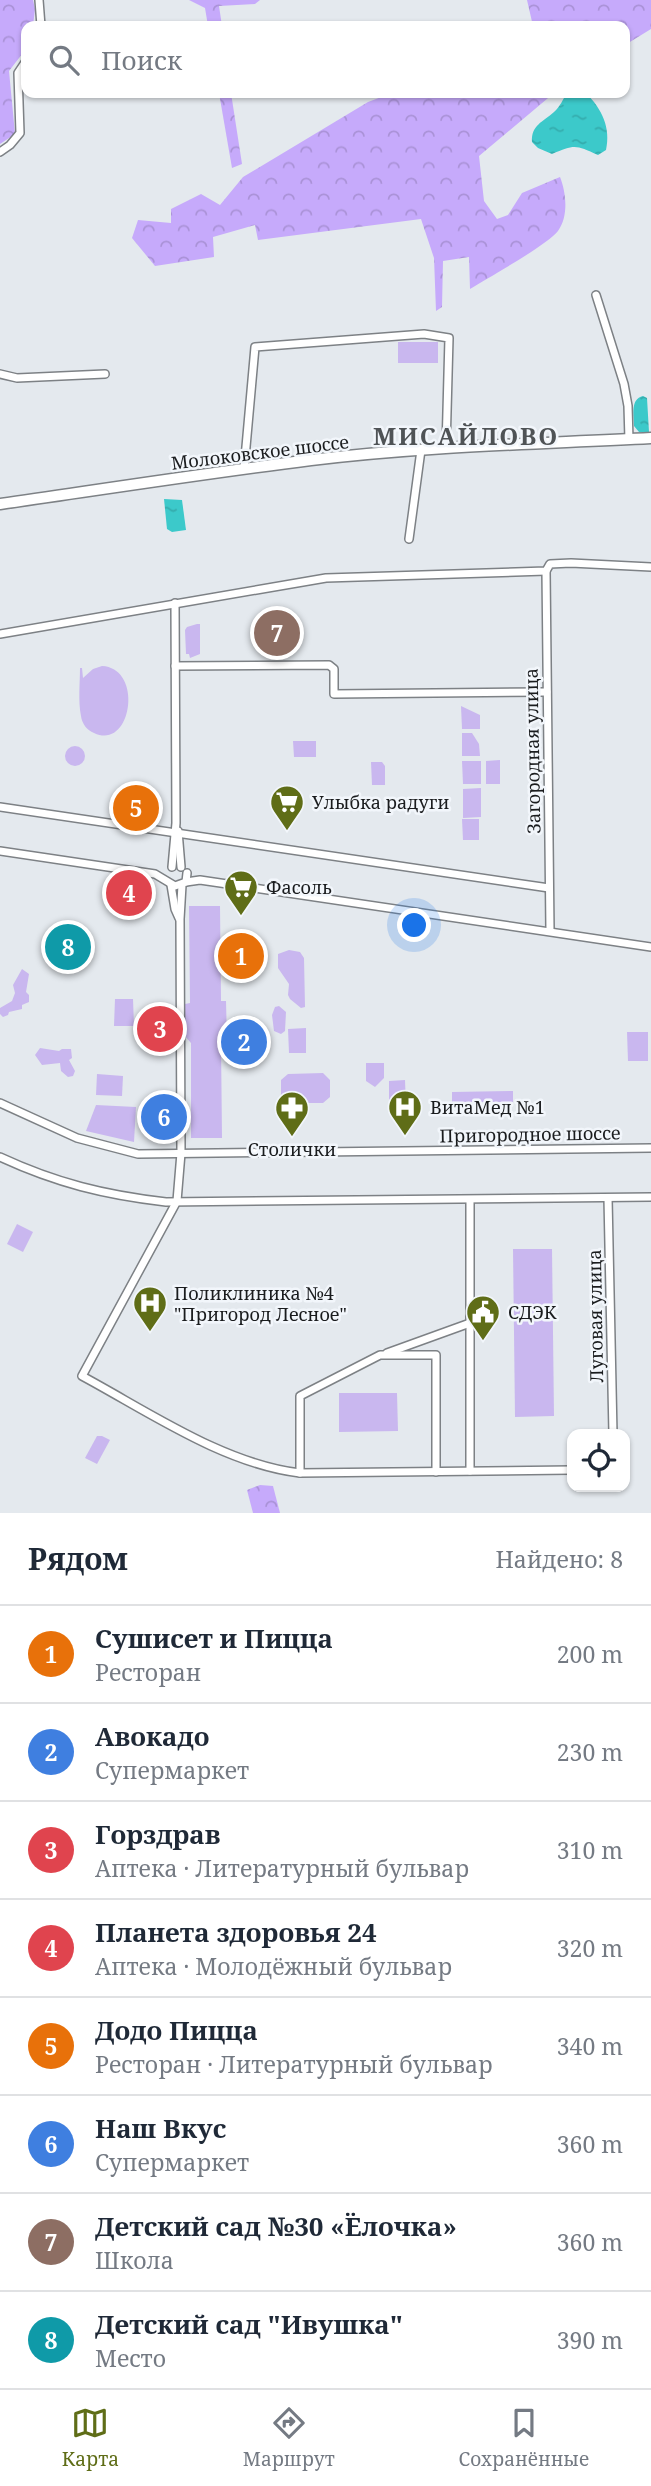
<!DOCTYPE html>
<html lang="ru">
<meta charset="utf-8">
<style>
:root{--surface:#fff;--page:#f2f2f3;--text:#1f2937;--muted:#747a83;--line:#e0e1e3;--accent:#5f6d17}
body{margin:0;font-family:"Noto Serif",serif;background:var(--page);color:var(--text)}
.controls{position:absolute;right:21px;bottom:21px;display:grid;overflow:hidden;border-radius:14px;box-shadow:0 2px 5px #0004}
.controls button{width:63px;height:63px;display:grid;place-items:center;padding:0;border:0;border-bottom:2px solid var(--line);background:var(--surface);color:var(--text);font:35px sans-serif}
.you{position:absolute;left:415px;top:926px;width:24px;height:24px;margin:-18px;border:5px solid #fff;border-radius:50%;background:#1a73e8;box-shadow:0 0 0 10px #1a73e833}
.badge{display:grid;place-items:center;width:46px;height:46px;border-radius:50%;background:var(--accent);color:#fff;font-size:23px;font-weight:700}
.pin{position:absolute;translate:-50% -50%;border:4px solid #fff;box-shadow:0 2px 7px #0006}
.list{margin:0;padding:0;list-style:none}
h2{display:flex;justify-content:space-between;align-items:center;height:91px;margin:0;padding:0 28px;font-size:30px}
h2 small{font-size:23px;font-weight:400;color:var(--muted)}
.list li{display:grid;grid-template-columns:46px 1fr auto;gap:21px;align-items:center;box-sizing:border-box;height:98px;padding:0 28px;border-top:2px solid var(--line)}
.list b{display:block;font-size:26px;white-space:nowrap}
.list p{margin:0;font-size:23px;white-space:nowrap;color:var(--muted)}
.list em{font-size:23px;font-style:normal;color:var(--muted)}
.icon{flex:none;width:38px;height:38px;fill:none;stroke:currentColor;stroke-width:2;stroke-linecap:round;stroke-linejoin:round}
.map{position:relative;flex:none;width:651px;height:1513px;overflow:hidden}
.search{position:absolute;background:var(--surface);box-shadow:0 2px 5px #0004;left:21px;right:21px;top:21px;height:77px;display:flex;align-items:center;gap:18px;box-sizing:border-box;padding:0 24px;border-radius:14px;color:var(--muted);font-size:26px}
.sheet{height:875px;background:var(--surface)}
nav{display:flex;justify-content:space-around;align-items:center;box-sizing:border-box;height:98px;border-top:2px solid var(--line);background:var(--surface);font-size:19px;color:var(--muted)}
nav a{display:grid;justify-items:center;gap:4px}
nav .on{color:var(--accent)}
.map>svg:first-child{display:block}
.green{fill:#c9b7ef}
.forest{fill:url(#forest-crowns)}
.water{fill:url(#water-ripples)}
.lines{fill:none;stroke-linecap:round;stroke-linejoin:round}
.minor-casing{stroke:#7d8185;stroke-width:10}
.major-casing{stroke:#7d8185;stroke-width:13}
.minor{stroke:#fff;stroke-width:7}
.major{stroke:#fff;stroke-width:10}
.labels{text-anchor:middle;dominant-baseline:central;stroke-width:5;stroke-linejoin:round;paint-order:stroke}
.street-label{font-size:18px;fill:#1a1c1e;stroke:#f2f6fb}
.poi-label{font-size:18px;fill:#1a1c1e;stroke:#f2f6fb;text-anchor:start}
.district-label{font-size:24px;font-weight:bold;letter-spacing:2px;fill:#4f5356;stroke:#f2f6fb}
</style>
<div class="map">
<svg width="651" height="1513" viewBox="0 0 651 1513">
<defs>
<pattern id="forest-crowns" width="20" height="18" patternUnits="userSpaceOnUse" patternTransform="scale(1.75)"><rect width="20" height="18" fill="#c6aafb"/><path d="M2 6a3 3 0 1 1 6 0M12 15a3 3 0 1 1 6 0" fill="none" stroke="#aa92d7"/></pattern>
<pattern id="water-ripples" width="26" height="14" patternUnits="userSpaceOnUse" patternTransform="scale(1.75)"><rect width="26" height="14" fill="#3cc9ca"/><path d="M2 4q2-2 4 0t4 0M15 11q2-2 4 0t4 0" fill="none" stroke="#34acad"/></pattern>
</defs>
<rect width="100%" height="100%" fill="#e4e9ee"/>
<!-- green -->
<g class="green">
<rect x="398" y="342" width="40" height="21"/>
<polygon points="197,624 200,624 200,654 190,658 189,654 186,654 185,630 187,627"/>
<path d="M 102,666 C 144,668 132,751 94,733 C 87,730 82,724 81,716 C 78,701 80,683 80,668 L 82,668 L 83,678 L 93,669 Z"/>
<polygon points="461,706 480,715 480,729 462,729"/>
<polygon points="462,733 472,733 479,744 480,756 462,756"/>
<polygon points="293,741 316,741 316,757 294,757"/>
<circle cx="75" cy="756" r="10"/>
<polygon points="500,760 500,784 486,784 486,761"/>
<polygon points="462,761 481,761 481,784 463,784"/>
<polygon points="371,762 382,762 385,766 385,785 372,785"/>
<polygon points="481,788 481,817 463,818 463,789"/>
<polygon points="462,819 479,819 479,840 463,840"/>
<polygon points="189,906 220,906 221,1001 226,1001 227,1041 221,1043 222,1138 191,1138 191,1043 184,1035 185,1004 190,1003"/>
<polygon points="289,950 300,952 304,958 305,1007 301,1008 290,999 288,995 289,984 278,968 278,954"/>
<polygon points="22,969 29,974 26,992 29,995 29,1002 22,1005 22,1009 9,1012 8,1015 3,1017 0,1014 0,1008 12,1001 15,993 13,985"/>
<polygon points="115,999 133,999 134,1026 114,1026"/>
<polygon points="279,1006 286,1012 285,1031 281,1034 274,1031 272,1015 275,1007"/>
<polygon points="306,1028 306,1053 289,1053 288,1029"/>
<polygon points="627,1032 648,1032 648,1061 628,1061"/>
<polygon points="40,1048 59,1051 62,1049 71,1049 72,1058 69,1060 75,1071 73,1076 68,1077 61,1071 60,1063 42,1065 35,1055"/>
<polygon points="366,1063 384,1063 384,1078 375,1087 366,1081"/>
<polygon points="323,1073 330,1080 330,1097 323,1103 289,1103 281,1096 281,1080 288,1074"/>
<polygon points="97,1074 123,1076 122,1096 96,1095"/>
<polygon points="405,1080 406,1106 389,1106 389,1081"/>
<polygon points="513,1091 513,1102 452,1102 452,1092"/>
<polygon points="96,1105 136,1107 134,1142 86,1131"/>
<polygon points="17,1224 33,1232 23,1252 7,1244"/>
<polygon points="513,1249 552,1249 554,1416 515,1417"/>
<polygon points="339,1393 397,1393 398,1431 339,1432"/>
<polygon points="97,1436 102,1436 110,1440 97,1464 85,1458"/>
</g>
<!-- forest -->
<g class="forest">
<polygon points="0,0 33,0 35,9 33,26 26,26 26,49 9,71 15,134 0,144"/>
<polygon points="189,0 260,0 255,4 219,6 222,26 208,26 205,8"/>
<polygon points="527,0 651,0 651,29 625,45 625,26 533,26"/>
<polygon points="219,93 231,93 242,164 232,168"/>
<path d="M 392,93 L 554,93 L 479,156 L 484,201 L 497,219 L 508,215 L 522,193 L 560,177 C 566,192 569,216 558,231 C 546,246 489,277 470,289 L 469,257 L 443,261 L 442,307 L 436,311 L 434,258 L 421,219 L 258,240 L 255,225 L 213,237 L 214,257 L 155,266 L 132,238 L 138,220 L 171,223 L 171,209 L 201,194 L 220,205 L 243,177 L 368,102 Z"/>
<polygon points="260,1485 273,1486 280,1513 253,1513 247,1490"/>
</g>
<!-- water -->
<g class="water">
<path d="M 567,93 L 586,93 C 602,109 611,128 606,150 L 598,155 C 576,145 575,144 552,154 L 538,148 L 532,142 C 531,125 543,122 554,112 C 560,107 563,99 567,93 Z"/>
<path d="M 643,396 L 647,398 L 649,432 L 639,432 L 634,426 C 634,415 630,399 643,396 Z"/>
<polygon points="164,499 182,500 186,530 172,532 167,529"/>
</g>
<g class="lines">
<!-- minor casing -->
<g class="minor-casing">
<g id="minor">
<polyline points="39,0 41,26"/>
<polyline points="0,152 10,145 20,133 18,73 26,61"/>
<polyline points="596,295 624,384 628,406 629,440"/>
<polyline points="0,374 17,378 105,374"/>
<polyline points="244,469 255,347 424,334 449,338 446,448"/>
<polyline points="409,539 421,450"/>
<polyline points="546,571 550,931"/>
<polyline points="0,634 326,578 546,571 550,564 571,563 651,567"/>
<polyline points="175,666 329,665 334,669 334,694 547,692"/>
<polyline points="0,807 549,888"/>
<polyline points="178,831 181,867"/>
<polyline points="0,851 155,874 175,886 186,882 187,873"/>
<polyline points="172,867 176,823 175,603"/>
<polyline points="186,882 200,880 651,947"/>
<polyline points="171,885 175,909 179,918"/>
<path d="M 182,885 L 180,919 L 181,1153 L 177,1201 L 82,1376 C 149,1412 224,1464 300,1473 L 572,1470"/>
<polyline points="0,1103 77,1138 138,1154 651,1148"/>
<path d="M 0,1157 C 56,1183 105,1195 166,1202 L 651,1197"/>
<polyline points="608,1198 613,1434"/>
<polyline points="470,1200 470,1471"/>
<polyline points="387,1353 470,1323"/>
<polyline points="300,1473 300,1396 380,1355 436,1355 436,1472"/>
</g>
</g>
<!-- major casing -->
<g class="major-casing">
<path id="major" d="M 0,504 C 104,489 207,473 311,460 C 424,446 537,444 651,438"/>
</g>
<!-- minor -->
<use href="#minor" class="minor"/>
<!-- major -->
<use href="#major" class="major"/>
</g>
<!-- icons -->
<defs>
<g id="supermarket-pin" transform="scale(1.75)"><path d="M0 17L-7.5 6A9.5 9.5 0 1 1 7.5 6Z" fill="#5f6d17" stroke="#f2f6fb"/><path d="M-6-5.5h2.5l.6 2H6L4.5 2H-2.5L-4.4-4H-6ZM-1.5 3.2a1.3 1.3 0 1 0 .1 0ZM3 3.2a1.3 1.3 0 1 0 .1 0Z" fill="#fff"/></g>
<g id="hospital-pin" transform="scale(1.75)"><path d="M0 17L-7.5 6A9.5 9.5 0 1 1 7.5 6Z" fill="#5f6d17" stroke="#f2f6fb"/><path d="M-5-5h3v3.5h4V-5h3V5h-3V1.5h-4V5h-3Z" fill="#fff"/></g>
<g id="pharmacy-pin" transform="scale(1.75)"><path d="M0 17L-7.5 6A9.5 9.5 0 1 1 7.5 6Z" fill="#5f6d17" stroke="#f2f6fb"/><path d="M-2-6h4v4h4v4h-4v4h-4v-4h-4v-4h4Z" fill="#fff"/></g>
<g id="civic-pin" transform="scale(1.75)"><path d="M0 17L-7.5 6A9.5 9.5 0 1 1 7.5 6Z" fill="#5f6d17" stroke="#f2f6fb"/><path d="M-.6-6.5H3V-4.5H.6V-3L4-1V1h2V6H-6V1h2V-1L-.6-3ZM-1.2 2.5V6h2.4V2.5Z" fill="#fff"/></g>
</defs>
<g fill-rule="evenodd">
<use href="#supermarket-pin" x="287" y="802"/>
<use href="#supermarket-pin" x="241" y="887"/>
<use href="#hospital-pin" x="405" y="1107"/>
<use href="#pharmacy-pin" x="292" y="1108"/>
<use href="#hospital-pin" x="150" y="1303"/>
<use href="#civic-pin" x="483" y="1312"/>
</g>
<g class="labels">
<!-- street labels -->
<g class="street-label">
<text transform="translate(260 452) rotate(-7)">Молоковское шоссе</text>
<text transform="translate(532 751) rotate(-91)">Загородная улица</text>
<text transform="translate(530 1134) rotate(-1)">Пригородное шоссе</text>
<text transform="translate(595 1316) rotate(-91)">Луговая улица</text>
</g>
<!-- poi labels -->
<g class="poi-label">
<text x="312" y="802">Улыбка радуги</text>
<text x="266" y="887">Фасоль</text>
<text x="430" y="1107">ВитаМед №1</text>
<text x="292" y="1149" text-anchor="middle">Столички</text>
<text x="174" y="1293">Поликлиника №4<tspan x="174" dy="21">"Пригород Лесное"</tspan></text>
<text x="508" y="1312">СДЭК</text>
</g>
<!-- district labels -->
<g class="district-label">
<text x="466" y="435">МИСАЙЛОВО</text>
</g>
</g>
</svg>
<div class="controls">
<button><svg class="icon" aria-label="locate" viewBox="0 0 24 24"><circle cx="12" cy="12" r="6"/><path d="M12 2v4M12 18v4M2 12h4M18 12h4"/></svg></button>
</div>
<div class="you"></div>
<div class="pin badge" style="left:241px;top:956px;background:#e8710a">1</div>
<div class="pin badge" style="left:244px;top:1042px;background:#3f7fe0">2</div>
<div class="pin badge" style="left:160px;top:1029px;background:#e0444e">3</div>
<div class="pin badge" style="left:129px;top:893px;background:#e0444e">4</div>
<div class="pin badge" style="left:136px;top:808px;background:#e8710a">5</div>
<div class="pin badge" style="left:164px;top:1117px;background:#3f7fe0">6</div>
<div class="pin badge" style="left:277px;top:633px;background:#8d6e63">7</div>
<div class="pin badge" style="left:68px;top:947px;background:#0f9aa8">8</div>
<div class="search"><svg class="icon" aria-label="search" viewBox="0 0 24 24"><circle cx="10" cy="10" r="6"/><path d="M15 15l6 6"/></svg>Поиск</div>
</div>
<section class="sheet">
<h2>Рядом<small>Найдено: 8</small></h2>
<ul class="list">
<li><span class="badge" style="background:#e8710a">1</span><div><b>Сушисет и Пицца</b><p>Ресторан</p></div><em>200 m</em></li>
<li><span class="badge" style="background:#3f7fe0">2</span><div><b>Авокадо</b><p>Супермаркет</p></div><em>230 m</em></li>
<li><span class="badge" style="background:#e0444e">3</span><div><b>Горздрав</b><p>Аптека · Литературный бульвар</p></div><em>310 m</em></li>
<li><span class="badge" style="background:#e0444e">4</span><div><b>Планета здоровья 24</b><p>Аптека · Молодёжный бульвар</p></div><em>320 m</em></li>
<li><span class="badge" style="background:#e8710a">5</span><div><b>Додо Пицца</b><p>Ресторан · Литературный бульвар</p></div><em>340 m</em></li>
<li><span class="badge" style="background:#3f7fe0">6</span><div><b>Наш Вкус</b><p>Супермаркет</p></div><em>360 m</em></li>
<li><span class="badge" style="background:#8d6e63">7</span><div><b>Детский сад №30 «Ёлочка»</b><p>Школа</p></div><em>360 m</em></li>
<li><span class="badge" style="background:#0f9aa8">8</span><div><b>Детский сад &quot;Ивушка&quot;</b><p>Место</p></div><em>390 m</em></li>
</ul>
</section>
<nav>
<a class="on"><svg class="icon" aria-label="map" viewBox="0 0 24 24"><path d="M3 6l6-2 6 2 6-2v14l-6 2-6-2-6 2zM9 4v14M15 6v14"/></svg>Карта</a>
<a><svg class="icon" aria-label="directions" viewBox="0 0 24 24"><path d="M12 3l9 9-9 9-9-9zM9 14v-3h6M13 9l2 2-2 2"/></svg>Маршрут</a>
<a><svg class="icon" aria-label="saved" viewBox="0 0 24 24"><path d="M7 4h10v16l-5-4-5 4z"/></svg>Сохранённые</a>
</nav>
